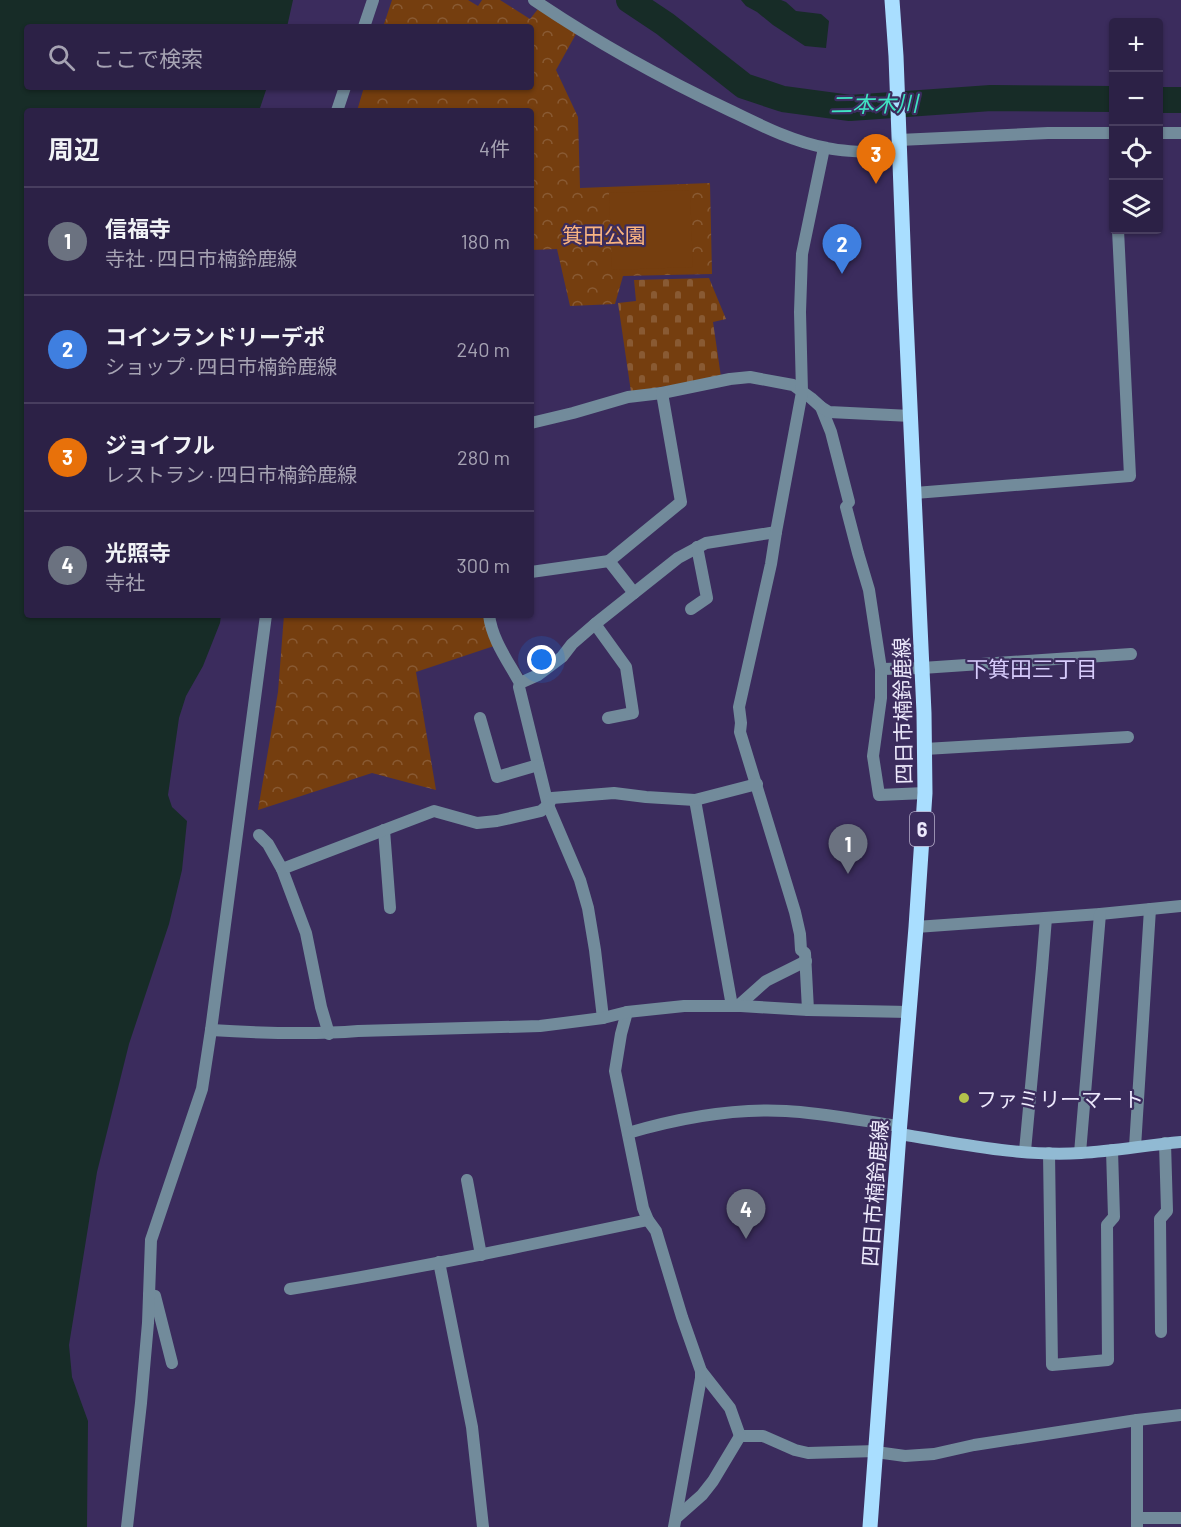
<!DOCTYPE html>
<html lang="ja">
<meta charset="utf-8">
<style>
:root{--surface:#2c2146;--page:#34294d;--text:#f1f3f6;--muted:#a6a3b3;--line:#483e5f;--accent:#ea580c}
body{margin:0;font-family:Barlow,"Noto Sans JP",sans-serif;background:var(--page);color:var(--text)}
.controls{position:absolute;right:18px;top:18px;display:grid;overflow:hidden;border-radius:6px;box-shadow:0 2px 4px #0004}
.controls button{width:54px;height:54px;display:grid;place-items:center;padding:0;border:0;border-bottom:2px solid var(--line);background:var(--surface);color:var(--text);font:30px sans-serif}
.you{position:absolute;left:542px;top:660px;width:21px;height:21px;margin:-15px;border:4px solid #fff;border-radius:50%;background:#1a73e8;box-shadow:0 0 0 9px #1a73e833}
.badge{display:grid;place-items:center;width:39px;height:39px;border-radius:50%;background:var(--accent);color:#fff;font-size:20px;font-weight:700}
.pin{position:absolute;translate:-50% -50px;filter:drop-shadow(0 2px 3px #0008)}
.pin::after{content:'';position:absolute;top:32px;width:21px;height:18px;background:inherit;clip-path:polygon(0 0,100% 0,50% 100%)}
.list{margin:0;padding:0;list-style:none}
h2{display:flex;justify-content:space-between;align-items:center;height:78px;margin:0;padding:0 24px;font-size:26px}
h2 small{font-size:20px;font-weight:400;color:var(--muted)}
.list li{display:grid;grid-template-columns:39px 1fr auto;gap:18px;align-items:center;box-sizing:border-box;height:108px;padding:0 24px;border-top:2px solid var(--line)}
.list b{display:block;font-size:22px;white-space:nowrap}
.list p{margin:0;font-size:20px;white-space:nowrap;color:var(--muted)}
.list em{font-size:20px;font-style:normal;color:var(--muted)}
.icon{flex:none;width:33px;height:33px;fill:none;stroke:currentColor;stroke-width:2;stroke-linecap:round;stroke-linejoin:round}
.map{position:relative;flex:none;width:1181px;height:1527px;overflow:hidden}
.search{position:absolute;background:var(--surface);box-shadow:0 2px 4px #0004;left:24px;top:24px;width:510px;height:66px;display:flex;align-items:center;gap:15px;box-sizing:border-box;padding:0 21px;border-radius:6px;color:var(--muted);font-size:22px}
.panel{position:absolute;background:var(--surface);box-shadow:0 2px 4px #0004;left:24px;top:108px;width:510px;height:510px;border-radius:6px}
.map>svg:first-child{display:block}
.cemetery{fill:url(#cemetery-stones)}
.park{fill:url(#park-crowns)}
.pitch{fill:#753e0f}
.water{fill:#172c27}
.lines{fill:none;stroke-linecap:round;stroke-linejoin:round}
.river{stroke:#172c27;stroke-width:26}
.minor{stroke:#728b9b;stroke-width:12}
.tertiary{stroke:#728b9b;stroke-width:12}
.secondary{stroke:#91bad3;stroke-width:12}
.primary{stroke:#a9deff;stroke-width:15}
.poi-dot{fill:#b3c24b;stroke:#3b2c5d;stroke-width:2}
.labels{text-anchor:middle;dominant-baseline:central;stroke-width:4.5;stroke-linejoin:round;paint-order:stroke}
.shield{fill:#3b2c5d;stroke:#b8b0cc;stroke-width:1.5}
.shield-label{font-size:20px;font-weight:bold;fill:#ede9fc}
.park-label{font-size:21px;fill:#fab481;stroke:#3b2c5d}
.street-label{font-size:21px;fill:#ede9fc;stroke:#3b2c5d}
.poi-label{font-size:21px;fill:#ede9fc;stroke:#3b2c5d;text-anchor:start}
.water-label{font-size:22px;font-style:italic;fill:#40e5c4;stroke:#3b2c5d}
.neighbourhood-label{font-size:22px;fill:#d7ccfc;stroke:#3b2c5d}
</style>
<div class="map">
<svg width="1181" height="1527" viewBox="0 0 1181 1527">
<defs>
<pattern id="cemetery-stones" width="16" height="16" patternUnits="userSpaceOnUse" patternTransform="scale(1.5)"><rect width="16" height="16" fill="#753e0f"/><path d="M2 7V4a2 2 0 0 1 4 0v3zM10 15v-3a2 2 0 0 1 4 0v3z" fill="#895a33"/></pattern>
<pattern id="park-crowns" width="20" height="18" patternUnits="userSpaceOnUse" patternTransform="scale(1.5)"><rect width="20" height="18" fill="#753e0f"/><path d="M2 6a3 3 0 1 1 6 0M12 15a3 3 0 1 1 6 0" fill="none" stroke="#895a33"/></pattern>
</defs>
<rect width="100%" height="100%" fill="#3b2c5d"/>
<!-- cemetery -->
<polygon class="cemetery" points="709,278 726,319 713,322 721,377 631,392 618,303 636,301 634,280"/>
<!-- park -->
<g class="park">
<polygon points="392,0 468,0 478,6 482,0 500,0 530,19 538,9 576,34 556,70 578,117 580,188 710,183 712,274 623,276 615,304 570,306 557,249 531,250 531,111 357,111 364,87 531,87 531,27 383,27"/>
<polygon points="284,615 485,615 494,646 416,672 436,790 372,773 258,810 278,692"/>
</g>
<!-- pitch -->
<polygon class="pitch" points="690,190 693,267 612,270 609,193"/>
<!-- water -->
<g class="water">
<polygon points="0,0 293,0 287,27 27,27 27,87 267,87 259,111 27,111 27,615 221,615 220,623 203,666 186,696 179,718 168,795 172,807 187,821 182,870 169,924 129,1044 97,1172 69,1345 72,1377 88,1421 87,1527 0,1527"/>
<polygon points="741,0 781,0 786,2 796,11 821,14 829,21 826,48 805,46 773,25 757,12 746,6"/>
</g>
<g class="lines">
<!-- river -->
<g class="river">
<polyline points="629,0 665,24 744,86 783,99 850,108 991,98 1114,99"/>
<polyline points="1158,100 1181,100"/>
</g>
<!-- minor -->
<g class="minor">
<path d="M 534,0 C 596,42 661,78 729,110 C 760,125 793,142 827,148 C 851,153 875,152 899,153"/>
<polyline points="364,27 373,0"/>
<polyline points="337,111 345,87"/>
<polyline points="821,407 831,432 849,502"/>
<polyline points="531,423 573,413 628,397 662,393 730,379 750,377 793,385 811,398 821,407 829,412 911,416"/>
<polyline points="915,493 1130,476 1118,230"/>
<polyline points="846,507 858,553 869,590 881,669 881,698 873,756 879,795 925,793"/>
<polyline points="531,572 609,561"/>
<polyline points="634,593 609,561 681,502 662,393"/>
<polyline points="691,609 707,598 697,547"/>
<path d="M 489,615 C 492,640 508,661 520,683 L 519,687 L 548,805 L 580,880 L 588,908 L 595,950 L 603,1018"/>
<polyline points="595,624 626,667 633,713 608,718"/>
<polyline points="881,669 922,668 1131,654"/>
<polyline points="520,683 538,675 562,657 572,644 595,624 678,558 706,543 776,532"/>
<polyline points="480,718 497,777 538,765"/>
<polyline points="925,749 1128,737"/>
<polyline points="695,800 732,1006"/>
<polyline points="384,830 390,908"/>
<polyline points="259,835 268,844 282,869"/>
<polyline points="916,927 1100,914 1181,906"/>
<polyline points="738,1006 766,981 806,961"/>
<polyline points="808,1010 805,953 801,950 800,934 795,912 740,732 741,723 739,707 771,564 776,532 802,392 800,312 802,254 824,148"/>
<polyline points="627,1012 621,1034 615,1071 643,1208 648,1220 656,1231 682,1317 701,1371 730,1408 740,1436"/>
<path d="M 211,1030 C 260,1033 309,1035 358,1031 L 540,1026 L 603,1018 L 627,1012 L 684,1006 L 741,1006 L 808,1010 L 909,1012"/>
<polyline points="329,1034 321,1007 306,933 282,869 434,811 477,823 497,821 541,811 548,805 552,798 614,793 646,797 695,800 757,784"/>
<path d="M 628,1133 C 679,1118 732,1108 786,1111 C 824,1113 862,1121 900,1126"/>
<polyline points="1135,1147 1150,909"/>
<polyline points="1025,1151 1042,968 1046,918"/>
<polyline points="1049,1153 1052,1365 1108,1360 1107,1225 1114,1217 1112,1150"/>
<polyline points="1080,1153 1100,914"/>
<polyline points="467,1180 481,1255"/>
<polyline points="439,1262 472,1427 483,1527"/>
<path d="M 290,1289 C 410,1270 529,1245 648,1220"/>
<polyline points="149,1295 155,1296 172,1363"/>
<polyline points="1161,1332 1160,1219 1167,1211 1165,1143"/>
<polyline points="740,1436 763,1436 795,1450 808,1453 876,1451"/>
<polyline points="876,1452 905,1456 934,1454 974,1445 1137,1420 1181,1415"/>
<polyline points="676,1518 702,1495 713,1481 740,1436"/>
<polyline points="1137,1518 1181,1518"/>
<polyline points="127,1527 141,1403 148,1323 151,1240 202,1089 211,1030 266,615"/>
<polyline points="674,1527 701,1378 701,1371"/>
<polyline points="1137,1527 1137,1420"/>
</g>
<!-- tertiary -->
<g class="tertiary">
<polyline points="1158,133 1181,133"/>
<polyline points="899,140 1048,133 1114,133"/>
</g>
<!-- secondary -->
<path class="secondary" d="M 899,1134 C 958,1143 1020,1157 1081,1153 C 1114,1151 1147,1145 1181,1142"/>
<!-- primary -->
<polyline class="primary" points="870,1527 899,1134 916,927 925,793 924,713 905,297 896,56 892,0"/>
</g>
<!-- markers -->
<circle class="poi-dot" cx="964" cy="1098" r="6"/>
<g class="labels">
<!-- shield labels -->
<rect class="shield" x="910" y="812" width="24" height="34" rx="4.5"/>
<g class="shield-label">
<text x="922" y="829">6</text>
</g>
<!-- park labels -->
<g class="park-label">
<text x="604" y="234">箕田公園</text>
</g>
<!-- street labels -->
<g class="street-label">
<text transform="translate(902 711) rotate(-91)">四日市楠鈴鹿線</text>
<text transform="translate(874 1193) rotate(-86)">四日市楠鈴鹿線</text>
</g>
<!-- poi labels -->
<g class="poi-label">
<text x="976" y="1098">ファミリーマート</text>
</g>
<!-- water labels -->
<g class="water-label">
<text transform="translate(874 103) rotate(-1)">二本木川</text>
</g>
<!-- neighbourhood labels -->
<g class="neighbourhood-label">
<text x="1032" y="668">下箕田三丁目</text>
</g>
</g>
</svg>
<div class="controls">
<button>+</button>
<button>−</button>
<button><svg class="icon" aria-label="locate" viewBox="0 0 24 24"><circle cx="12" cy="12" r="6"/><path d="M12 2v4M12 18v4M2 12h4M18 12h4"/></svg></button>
<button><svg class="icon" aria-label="layers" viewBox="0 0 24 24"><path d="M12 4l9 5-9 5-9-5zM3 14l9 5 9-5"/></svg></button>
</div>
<div class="you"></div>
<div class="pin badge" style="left:848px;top:874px;background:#6b7280">1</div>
<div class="pin badge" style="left:842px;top:274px;background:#3f7fe0">2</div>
<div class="pin badge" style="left:876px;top:184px;background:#e8710a">3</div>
<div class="pin badge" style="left:746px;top:1239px;background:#6b7280">4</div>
<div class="search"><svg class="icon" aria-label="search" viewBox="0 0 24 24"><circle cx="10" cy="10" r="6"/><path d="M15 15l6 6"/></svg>ここで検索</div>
<section class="panel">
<h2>周辺<small>4件</small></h2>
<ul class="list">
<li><span class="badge" style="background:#6b7280">1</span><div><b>信福寺</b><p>寺社 · 四日市楠鈴鹿線</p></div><em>180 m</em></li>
<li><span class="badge" style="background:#3f7fe0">2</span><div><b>コインランドリーデポ</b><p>ショップ · 四日市楠鈴鹿線</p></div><em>240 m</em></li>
<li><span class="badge" style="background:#e8710a">3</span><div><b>ジョイフル</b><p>レストラン · 四日市楠鈴鹿線</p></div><em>280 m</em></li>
<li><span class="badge" style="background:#6b7280">4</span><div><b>光照寺</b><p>寺社</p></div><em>300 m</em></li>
</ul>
</section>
</div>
